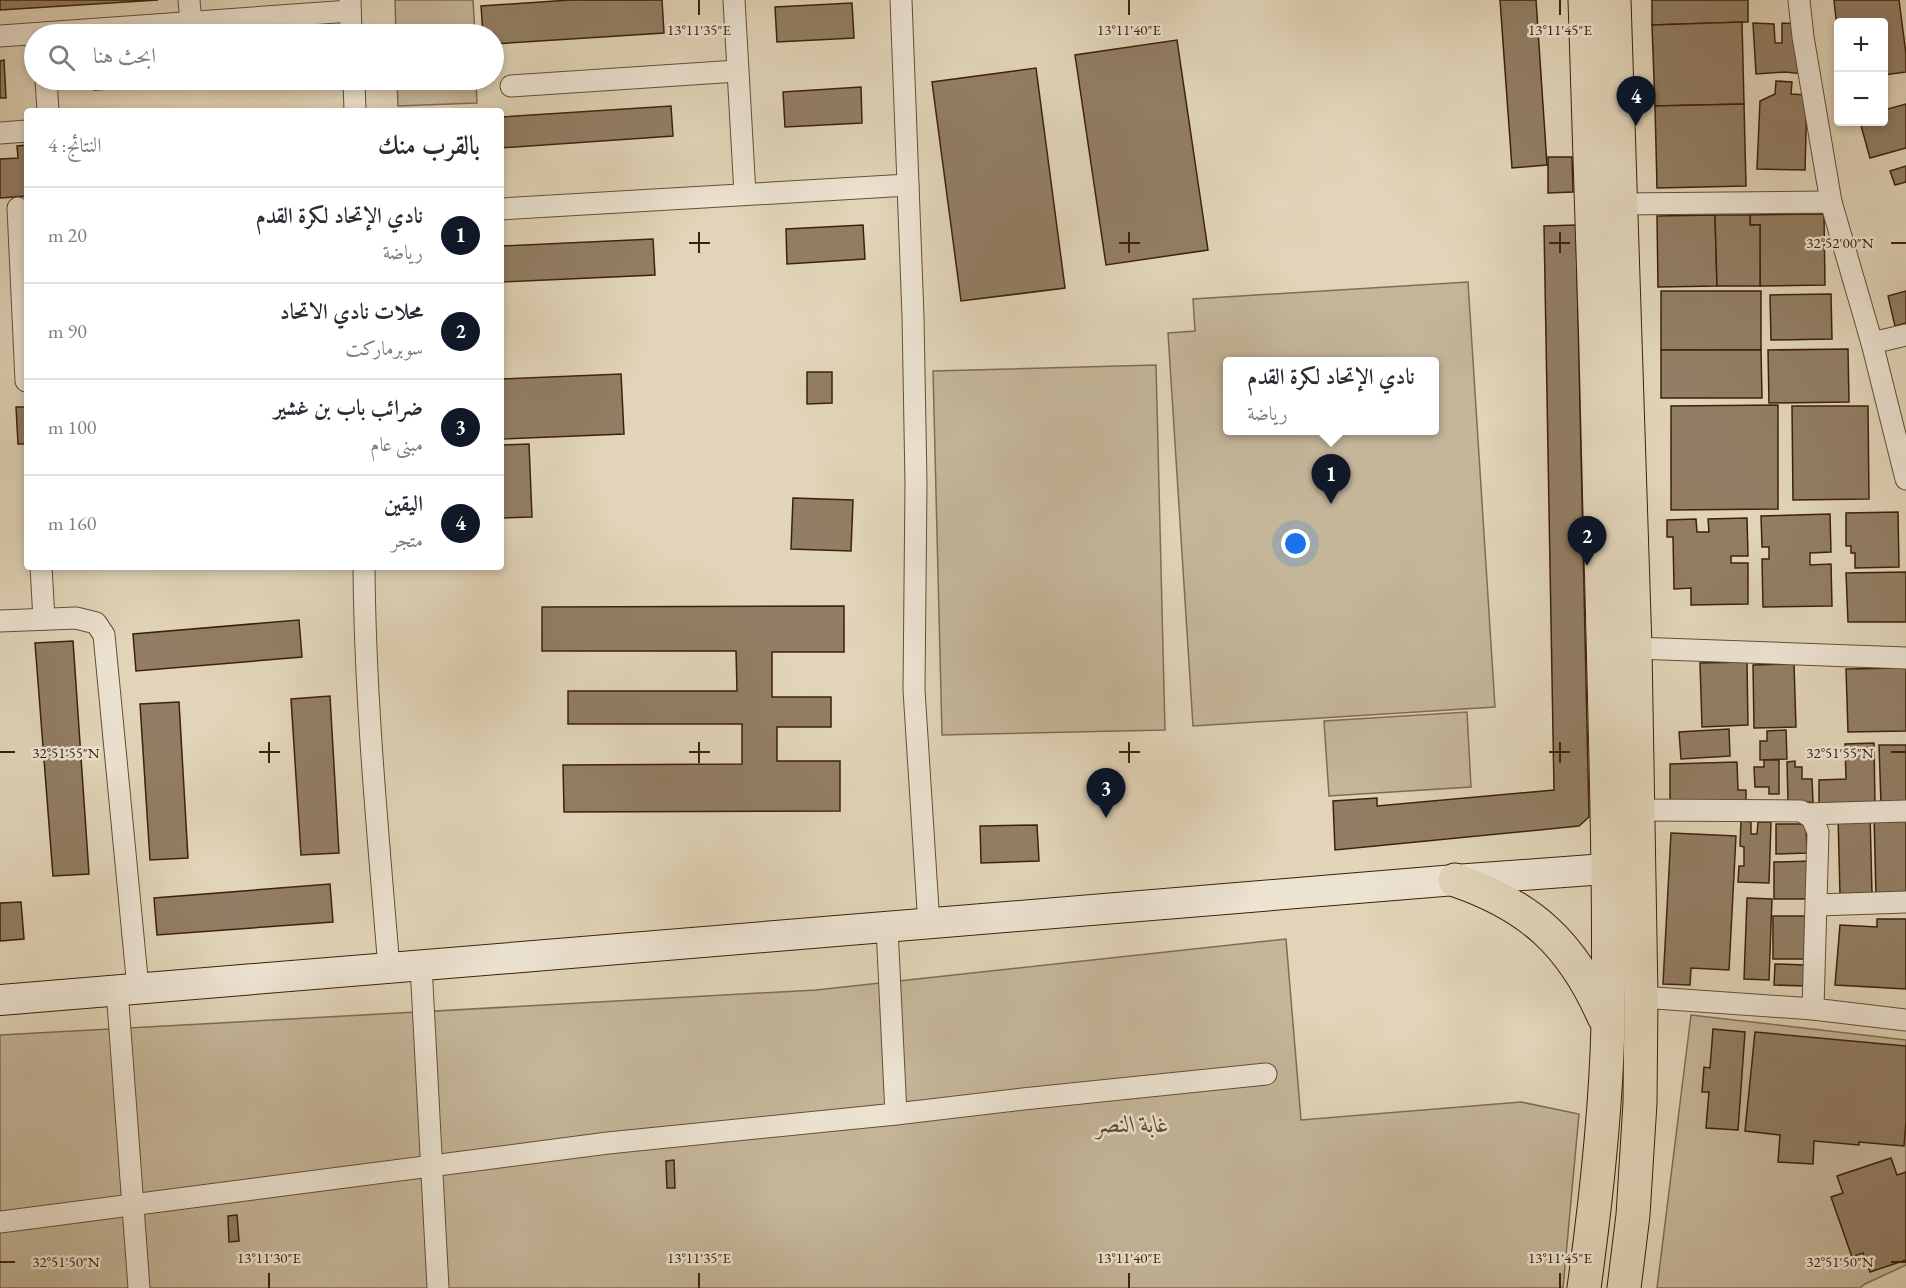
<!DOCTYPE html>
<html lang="ar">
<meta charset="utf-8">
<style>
:root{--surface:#fff;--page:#f2f2f3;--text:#2b2b33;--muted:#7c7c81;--line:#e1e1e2;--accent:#111827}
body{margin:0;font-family:"EB Garamond",Amiri,serif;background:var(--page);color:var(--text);direction:rtl}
.controls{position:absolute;right:18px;top:18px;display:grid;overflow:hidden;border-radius:6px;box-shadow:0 3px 9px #0003}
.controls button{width:54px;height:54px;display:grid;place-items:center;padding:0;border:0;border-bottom:2px solid var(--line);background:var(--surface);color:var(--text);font:30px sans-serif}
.you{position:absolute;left:1296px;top:544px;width:21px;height:21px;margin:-15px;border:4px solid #fff;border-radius:50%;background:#1a73e8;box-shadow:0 0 0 9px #1a73e833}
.badge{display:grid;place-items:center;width:39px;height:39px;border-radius:50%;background:var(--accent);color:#fff;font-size:20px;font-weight:700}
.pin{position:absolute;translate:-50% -50px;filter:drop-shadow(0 2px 3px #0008)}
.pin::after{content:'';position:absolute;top:32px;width:21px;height:18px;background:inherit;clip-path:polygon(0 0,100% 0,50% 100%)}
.popup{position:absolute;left:1223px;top:357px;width:216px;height:78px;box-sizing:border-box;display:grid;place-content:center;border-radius:6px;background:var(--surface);filter:drop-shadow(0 2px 4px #0005);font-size:20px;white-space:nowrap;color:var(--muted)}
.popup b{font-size:22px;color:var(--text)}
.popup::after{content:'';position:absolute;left:50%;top:100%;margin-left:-12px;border:12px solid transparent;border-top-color:var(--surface)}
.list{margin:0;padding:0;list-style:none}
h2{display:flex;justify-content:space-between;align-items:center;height:78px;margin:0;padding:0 24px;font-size:26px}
h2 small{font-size:20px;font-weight:400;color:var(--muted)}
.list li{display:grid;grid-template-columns:39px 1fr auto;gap:18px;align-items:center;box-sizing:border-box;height:96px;padding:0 24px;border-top:2px solid var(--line)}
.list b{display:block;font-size:22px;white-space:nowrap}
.list p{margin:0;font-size:20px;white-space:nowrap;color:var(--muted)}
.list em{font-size:20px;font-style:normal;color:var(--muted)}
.icon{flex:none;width:33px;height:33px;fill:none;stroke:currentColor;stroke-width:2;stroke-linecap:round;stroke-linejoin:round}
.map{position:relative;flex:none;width:1906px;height:1288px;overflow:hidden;direction:ltr}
.search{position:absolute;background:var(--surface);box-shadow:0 3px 9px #0003;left:24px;top:24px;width:480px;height:66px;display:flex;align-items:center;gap:15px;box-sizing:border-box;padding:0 21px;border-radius:33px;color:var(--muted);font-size:22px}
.panel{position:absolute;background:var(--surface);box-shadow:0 3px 9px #0003;left:24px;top:108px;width:480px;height:462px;border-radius:6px;direction:rtl}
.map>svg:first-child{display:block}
.green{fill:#c5b69a;stroke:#816c51;stroke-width:1.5;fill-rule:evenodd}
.building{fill:#927e64;stroke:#3d2108;stroke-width:1.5}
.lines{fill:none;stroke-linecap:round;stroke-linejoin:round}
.street-casing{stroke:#664e34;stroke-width:23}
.secondary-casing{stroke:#3d2108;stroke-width:32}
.primary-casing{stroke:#3d2108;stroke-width:35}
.street{stroke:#ece3d1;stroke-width:21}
.secondary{stroke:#ece3d1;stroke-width:30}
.primary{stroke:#e1d4b8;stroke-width:33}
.ticks{fill:none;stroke:#3d2108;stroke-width:2}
.labels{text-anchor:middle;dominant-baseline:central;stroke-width:5;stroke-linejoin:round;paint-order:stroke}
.park-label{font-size:24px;font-style:italic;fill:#5f462c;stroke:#ece3d1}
.ticks-label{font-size:15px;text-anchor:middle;fill:#3d2108;stroke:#ece3d1;stroke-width:5;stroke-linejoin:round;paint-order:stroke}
</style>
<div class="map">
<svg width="1906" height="1288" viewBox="0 0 1906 1288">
<rect width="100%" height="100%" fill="#e1d4b8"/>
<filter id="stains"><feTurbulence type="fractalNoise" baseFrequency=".00333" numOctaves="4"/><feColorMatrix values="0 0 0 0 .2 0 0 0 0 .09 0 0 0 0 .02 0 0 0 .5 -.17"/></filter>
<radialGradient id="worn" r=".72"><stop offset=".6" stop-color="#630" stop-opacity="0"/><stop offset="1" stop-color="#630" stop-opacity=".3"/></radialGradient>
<!-- green -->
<g class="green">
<polygon points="395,0 473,0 475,34 396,34"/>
<polygon points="397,80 476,80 477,103 398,106"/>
<path d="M 1468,282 L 1495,707 L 1193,726 L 1168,333 L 1195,331 L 1193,299 ZM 1228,362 L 1434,362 L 1434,430 L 1228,430 Z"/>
<polygon points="1156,365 1165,730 942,735 933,371"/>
<polygon points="1467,712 1471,787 1329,796 1324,721"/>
<polygon points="1286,939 1301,1120 1521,1102 1579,1114 1563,1288 0,1288 0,1035 816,990"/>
<polygon points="1691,1015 1906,1040 1906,1265 1865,1284 1860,1288 1657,1288"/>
</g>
<!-- building -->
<g class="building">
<polygon points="0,0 158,0 0,10"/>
<polygon points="570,0 662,0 664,33 494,44 494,34 483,34 481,6"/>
<polygon points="1500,0 1536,0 1547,165 1512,168"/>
<polygon points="1652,0 1748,0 1748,22 1652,25"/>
<polygon points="1834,0 1899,0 1906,54 1906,72 1884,75 1884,22 1838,22 1838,37"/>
<polygon points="852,3 854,38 777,42 775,7"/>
<polygon points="1742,22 1744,104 1655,106 1652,25"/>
<polygon points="1753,23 1774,24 1775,43 1782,43 1782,23 1800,24 1804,74 1785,72 1756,74"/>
<polygon points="1177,40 1208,250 1106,265 1075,55"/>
<polygon points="4,60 6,98 0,98 0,61"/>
<polygon points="1036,68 1065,288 961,301 932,82"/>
<polygon points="93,80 264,80 94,90"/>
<polygon points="1776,81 1792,82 1791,94 1807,95 1805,170 1757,169 1760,101 1775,94"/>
<polygon points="861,87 862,123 785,127 783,92"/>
<polygon points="1744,104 1746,186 1657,188 1655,106"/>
<polygon points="1906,104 1906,148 1870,158 1860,122 1884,122 1884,110"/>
<polygon points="671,106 673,136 501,148 501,117"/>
<polygon points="27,145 27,196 0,198 0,159 18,158 17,146"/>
<polygon points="1548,157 1572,157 1573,192 1548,193"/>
<polygon points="1906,166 1906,182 1895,185 1890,171"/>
<polygon points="1824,214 1825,285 1760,286 1760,225 1750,225 1750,215"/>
<polygon points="1715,215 1717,286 1658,287 1657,216"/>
<polygon points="1715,215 1750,215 1750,225 1760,225 1760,286 1717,286"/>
<polygon points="863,225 865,259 787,264 786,229"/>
<polygon points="1576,225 1589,817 1579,826 1335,850 1333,801 1377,798 1377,806 1554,790 1544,226"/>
<polygon points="653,239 655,275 501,282 501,246"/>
<rect x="1661" y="291" width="100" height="59"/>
<polygon points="1906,291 1906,323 1895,326 1888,296"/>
<polygon points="1831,294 1832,339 1771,340 1770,295"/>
<polygon points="1848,349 1849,402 1769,403 1768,350"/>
<polygon points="1661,350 1761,350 1762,398 1661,398"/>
<polygon points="807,372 832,372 832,403 807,404"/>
<polygon points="621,374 624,434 501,439 501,379"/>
<polygon points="1778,405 1778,509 1671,510 1671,406"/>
<polygon points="1792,406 1868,406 1869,499 1793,500"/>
<polygon points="16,407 27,407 27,444 18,444"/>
<polygon points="529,444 532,517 501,518 501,445"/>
<polygon points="793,498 853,500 851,551 791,549"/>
<polygon points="1898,512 1899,567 1855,568 1855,553 1851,553 1851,546 1846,546 1846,513"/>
<polygon points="1830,514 1831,552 1810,553 1810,565 1831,564 1832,606 1763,607 1762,559 1769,559 1769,547 1762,547 1761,516"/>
<polygon points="1747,518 1748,556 1731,556 1731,563 1748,563 1748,604 1691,605 1691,588 1674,589 1673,537 1667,537 1667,520 1696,519 1697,532 1709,532 1708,519"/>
<polygon points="1906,572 1906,622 1848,622 1846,573"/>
<polygon points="844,606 844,652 772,652 772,697 831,697 831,727 777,727 777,761 840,761 840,811 564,812 563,765 742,764 742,724 568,724 568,691 737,691 736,651 542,651 542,607"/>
<polygon points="299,620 302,657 136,671 133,634"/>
<polygon points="73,641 89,874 53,876 35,643"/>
<polygon points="1747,662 1748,725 1702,727 1700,663"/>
<polygon points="1794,664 1796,727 1754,728 1753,665"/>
<polygon points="1906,668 1906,731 1848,732 1846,669"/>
<polygon points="330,696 339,853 301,855 291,699"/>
<polygon points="179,702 188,858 150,860 140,704"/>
<polygon points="1729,729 1730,756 1681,759 1679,732"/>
<polygon points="1786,730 1787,759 1760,760 1760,741 1767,741 1767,731"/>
<polygon points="1874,743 1875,805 1819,806 1819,780 1846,779 1845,744"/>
<polygon points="1879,745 1906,745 1906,804 1881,804"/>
<polygon points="1764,760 1779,760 1779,794 1769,794 1769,787 1755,787 1754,767 1764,767"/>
<polygon points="1795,761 1795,767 1802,767 1802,779 1812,779 1813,802 1788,803 1787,762"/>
<polygon points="1737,762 1738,790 1746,790 1746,801 1670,802 1670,764"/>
<polygon points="1906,812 1906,896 1876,897 1874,813"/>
<polygon points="1870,814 1872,894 1840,895 1838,815"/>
<polygon points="1741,821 1751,822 1751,834 1757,834 1758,822 1771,822 1769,883 1738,882 1739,866 1744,866 1744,847 1740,846"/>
<polygon points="1776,824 1806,824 1807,853 1776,854"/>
<polygon points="1037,825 1039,861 981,863 980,826"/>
<polygon points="1671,833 1736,836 1729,970 1691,968 1690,985 1663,984"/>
<polygon points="1813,861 1814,899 1774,899 1774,862"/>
<polygon points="330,884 333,922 157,935 154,898"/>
<polygon points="1747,898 1772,899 1769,980 1744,979"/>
<polygon points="21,902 24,939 0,941 0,903"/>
<rect x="1773" y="916" width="36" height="43"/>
<polygon points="1877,919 1906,919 1906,989 1835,985 1840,925 1877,927"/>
<polygon points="1775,964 1807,965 1806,986 1774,985"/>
<polygon points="1713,1029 1745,1032 1738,1130 1706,1128 1709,1092 1702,1092 1704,1067 1710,1068"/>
<polygon points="1755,1032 1906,1046 1906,1122 1904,1146 1859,1142 1859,1145 1814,1141 1813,1164 1778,1162 1780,1135 1745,1131"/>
<polygon points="1891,1158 1897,1175 1906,1172 1906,1260 1870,1272 1863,1253 1852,1257 1831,1197 1843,1193 1837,1176"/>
<polygon points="674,1160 675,1188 667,1188 666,1161"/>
<polygon points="237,1215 239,1241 229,1242 228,1216"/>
</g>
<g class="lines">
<!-- street casing -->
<g class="street-casing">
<g id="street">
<polyline points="189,0 191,22"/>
<polyline points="350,0 351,34"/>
<polyline points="734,0 745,194"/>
<polyline points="901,0 913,316 916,483 914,690 929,925"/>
<polyline points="1799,0 1803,37 1831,202"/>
<polyline points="0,36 350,11"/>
<polyline points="46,80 48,111"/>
<polyline points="354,80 355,111"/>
<polyline points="511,86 737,71"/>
<polyline points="0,133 27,131"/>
<polyline points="1622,204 1831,202 1872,343 1906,479"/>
<polyline points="18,208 26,381"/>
<polyline points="501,209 908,185"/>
<polyline points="1872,343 1906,335"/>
<polyline points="41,567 44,619"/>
<path d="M 364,567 C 365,701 378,834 389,968"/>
<polyline points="0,621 76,618 96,623 104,635 138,988"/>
<polyline points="1635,648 1906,658"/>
<polyline points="1637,810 1801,811 1812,818 1818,832 1813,1009"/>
<polyline points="1807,814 1906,811"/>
<polyline points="1817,905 1906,902"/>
<polyline points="887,928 896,1114"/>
<polyline points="421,965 438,1288"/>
<polyline points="117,990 139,1288"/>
<polyline points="1641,997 1813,1009 1906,1020"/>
<polyline points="0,1222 608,1143 896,1114 1023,1099 1266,1074"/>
</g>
</g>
<!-- secondary casing -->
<g class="secondary-casing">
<polyline id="secondary" points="0,1000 1455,880 1632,867"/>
</g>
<!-- primary casing -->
<g class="primary-casing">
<g id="primary">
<polyline points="1614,0 1635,648 1641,997 1640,1103 1633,1215 1624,1288"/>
<path d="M 1455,880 C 1531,906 1572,944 1604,1017"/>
<path d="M 1584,1288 C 1596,1201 1606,1112 1608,1024 C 1610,894 1606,764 1603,635 C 1598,423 1593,212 1585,0"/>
</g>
</g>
<!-- street -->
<use href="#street" class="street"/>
<!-- secondary -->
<use href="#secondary" class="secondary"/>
<!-- primary -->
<use href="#primary" class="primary"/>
</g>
<!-- ticks -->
<path class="ticks" d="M 699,0 L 699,15M 1129,0 L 1129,15M 1560,0 L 1560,15M 699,232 L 699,253M 1129,232 L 1129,253M 1560,232 L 1560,253M 689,243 L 710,243M 1119,243 L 1140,243M 1549,243 L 1570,243M 1891,243 L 1906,243M 269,742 L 269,763M 699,742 L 699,763M 1129,742 L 1129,763M 1560,742 L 1560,763M 0,752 L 15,752M 259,752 L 280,752M 689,752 L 710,752M 1119,752 L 1140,752M 1549,752 L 1570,752M 1891,752 L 1906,752M 0,1262 L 15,1262M 1891,1262 L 1906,1262M 269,1273 L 269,1288M 699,1273 L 699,1288M 1129,1273 L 1129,1288M 1560,1273 L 1560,1288"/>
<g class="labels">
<!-- park labels -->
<g class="park-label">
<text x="1132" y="1123">غابة النصر</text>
</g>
</g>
<g class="ticks-label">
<text x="699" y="35">13°11'35"E</text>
<text x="1129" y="35">13°11'40"E</text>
<text x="1560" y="35">13°11'45"E</text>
<text x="1840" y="248">32°52'00"N</text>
<text x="66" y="758">32°51'55"N</text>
<text x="1840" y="758">32°51'55"N</text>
<text x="269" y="1263">13°11'30"E</text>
<text x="699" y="1263">13°11'35"E</text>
<text x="1129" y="1263">13°11'40"E</text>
<text x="1560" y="1263">13°11'45"E</text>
<text x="66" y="1267">32°51'50"N</text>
<text x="1840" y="1267">32°51'50"N</text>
</g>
<rect width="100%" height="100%" filter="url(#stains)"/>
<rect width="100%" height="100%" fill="url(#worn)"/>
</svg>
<div class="controls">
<button>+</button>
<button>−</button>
</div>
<div class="you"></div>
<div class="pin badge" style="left:1331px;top:504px">1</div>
<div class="popup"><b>نادي الإتحاد لكرة القدم</b>رياضة</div>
<div class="pin badge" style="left:1587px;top:566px">2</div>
<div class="pin badge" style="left:1106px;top:818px">3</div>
<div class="pin badge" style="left:1636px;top:126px">4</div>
<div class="search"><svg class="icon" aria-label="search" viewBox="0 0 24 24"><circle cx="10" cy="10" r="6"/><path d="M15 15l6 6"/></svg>ابحث هنا</div>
<section class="panel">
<h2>بالقرب منك<small>النتائج: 4</small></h2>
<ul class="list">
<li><span class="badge">1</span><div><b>نادي الإتحاد لكرة القدم</b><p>رياضة</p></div><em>20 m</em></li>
<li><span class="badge">2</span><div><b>محلات نادي الاتحاد</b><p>سوبرماركت</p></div><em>90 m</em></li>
<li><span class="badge">3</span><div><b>ضرائب باب بن غشير</b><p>مبنى عام</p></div><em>100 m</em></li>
<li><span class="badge">4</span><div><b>اليقين</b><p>متجر</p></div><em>160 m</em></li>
</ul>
</section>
</div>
